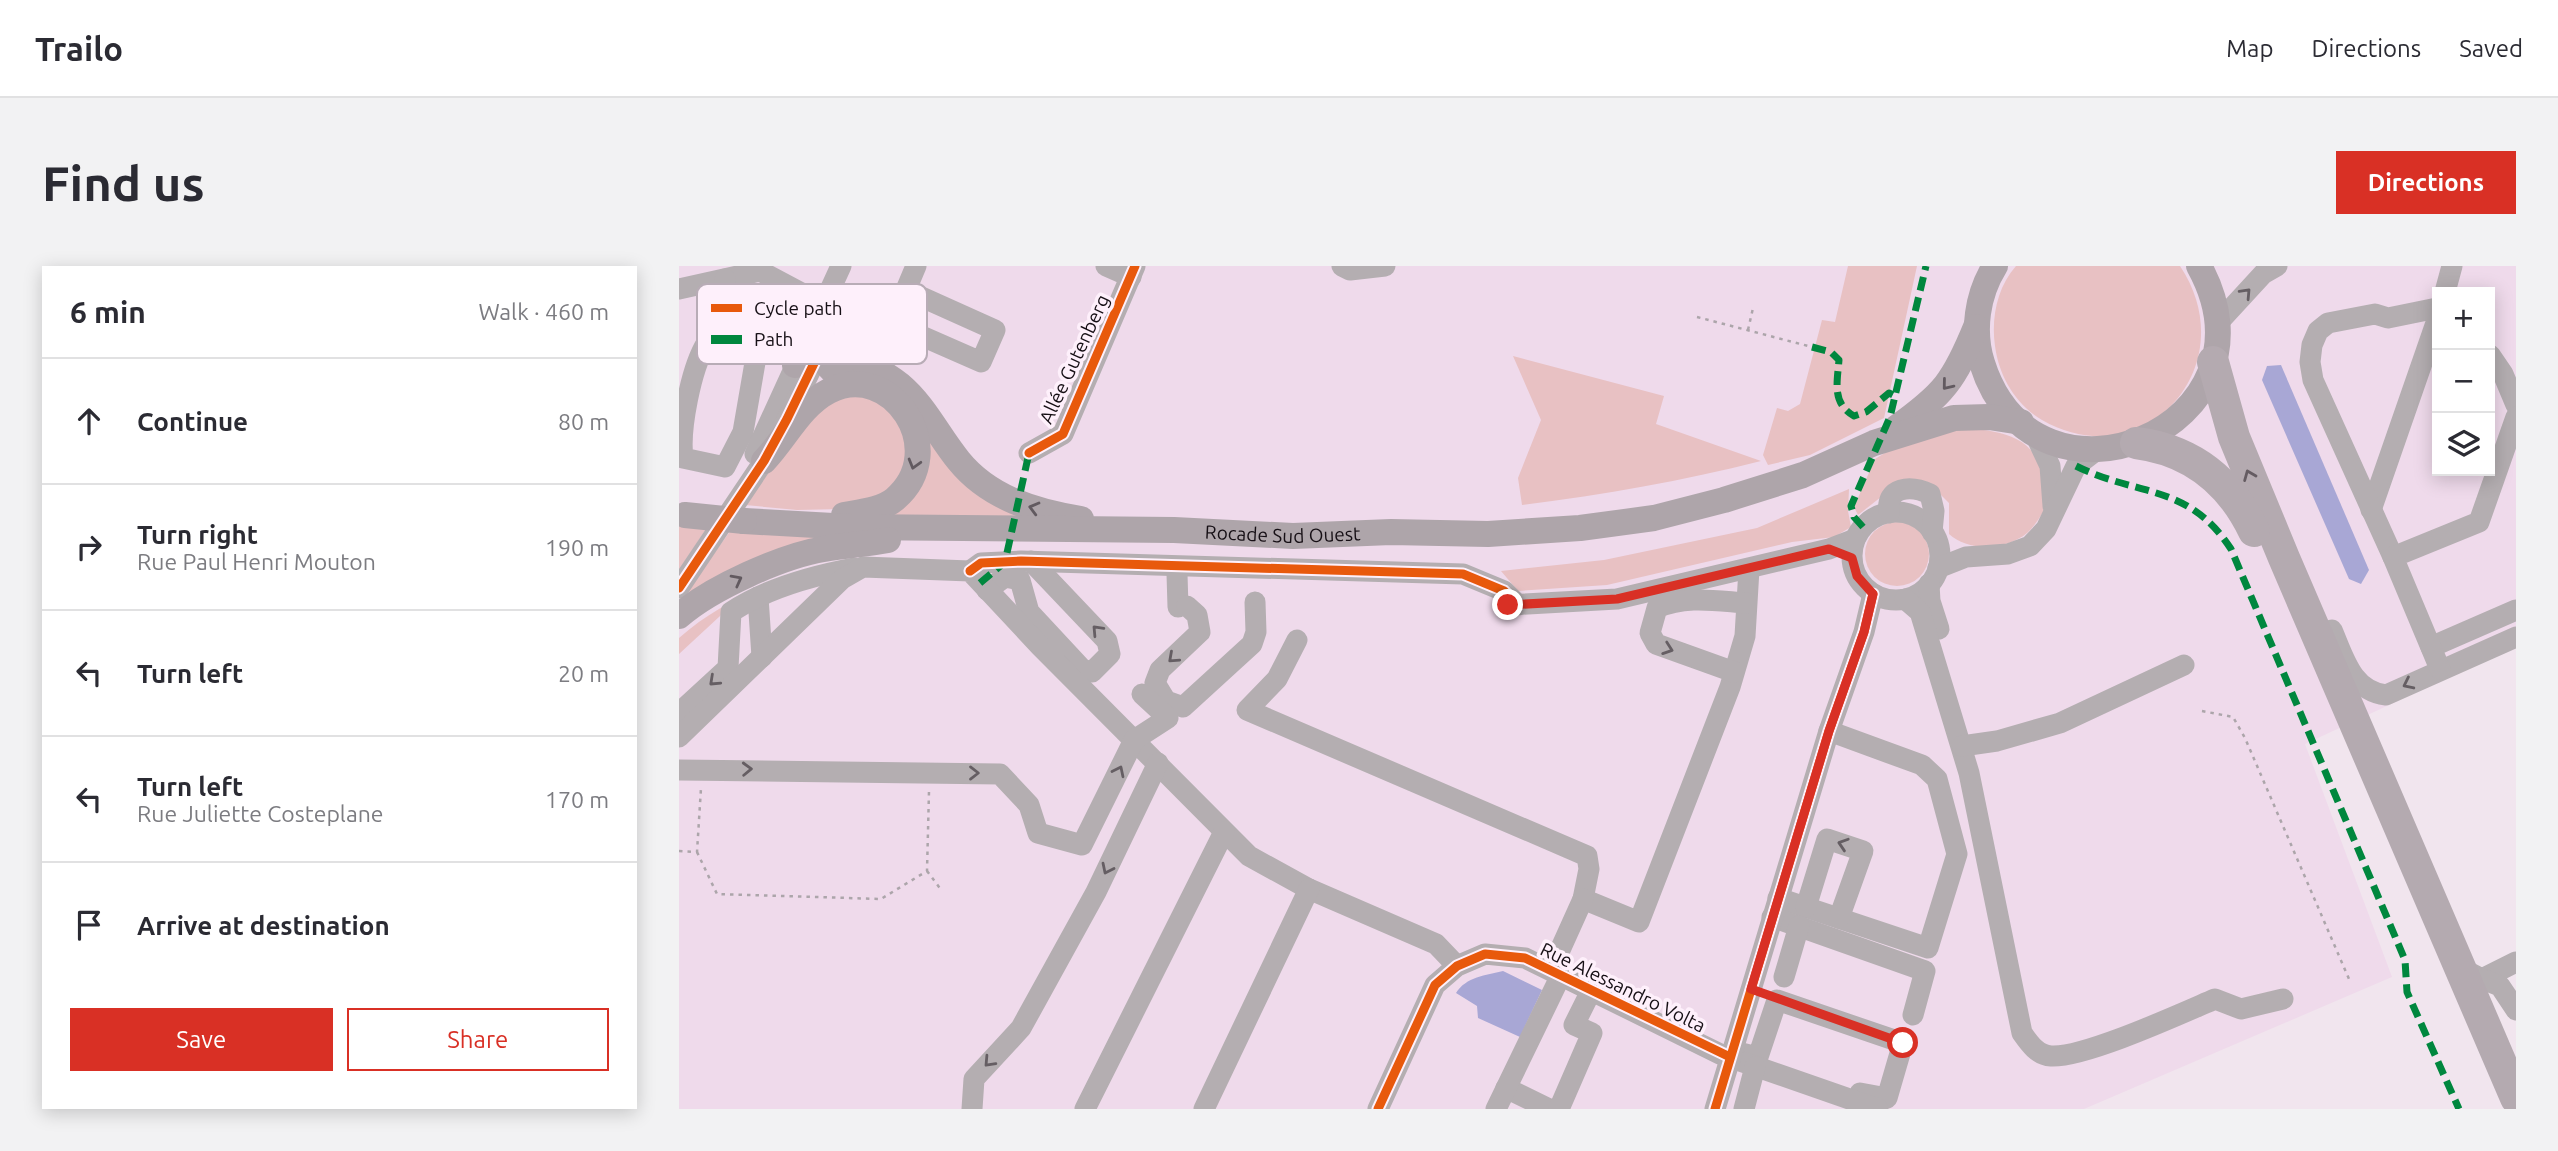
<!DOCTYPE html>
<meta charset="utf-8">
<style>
:root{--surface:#fff;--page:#f2f2f3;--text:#2b2b33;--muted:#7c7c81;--line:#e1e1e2;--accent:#d93025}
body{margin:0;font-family:Ubuntu,sans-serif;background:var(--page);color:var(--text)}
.controls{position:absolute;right:21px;top:21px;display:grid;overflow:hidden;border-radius:0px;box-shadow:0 4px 18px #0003}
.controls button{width:63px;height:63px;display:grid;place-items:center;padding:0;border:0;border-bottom:2px solid var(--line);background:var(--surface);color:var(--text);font:35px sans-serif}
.stop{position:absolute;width:21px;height:21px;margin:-16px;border:5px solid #d93025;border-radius:50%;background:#fff}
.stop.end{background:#d93025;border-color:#fff;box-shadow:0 2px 7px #0008}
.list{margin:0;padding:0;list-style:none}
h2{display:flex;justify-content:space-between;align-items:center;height:91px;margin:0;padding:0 28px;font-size:30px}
h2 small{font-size:23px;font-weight:400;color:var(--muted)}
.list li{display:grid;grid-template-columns:46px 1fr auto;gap:21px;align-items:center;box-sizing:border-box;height:126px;padding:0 28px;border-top:2px solid var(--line)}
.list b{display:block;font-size:26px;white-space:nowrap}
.list p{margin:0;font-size:23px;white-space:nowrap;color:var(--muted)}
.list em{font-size:23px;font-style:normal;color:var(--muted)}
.actions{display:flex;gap:14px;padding:21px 28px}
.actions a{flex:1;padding:16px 0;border:2px solid var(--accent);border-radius:0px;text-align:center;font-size:24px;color:var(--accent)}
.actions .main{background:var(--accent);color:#fff}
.icon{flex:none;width:38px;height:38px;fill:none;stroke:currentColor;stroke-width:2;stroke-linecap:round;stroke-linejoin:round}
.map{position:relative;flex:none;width:1837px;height:843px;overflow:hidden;border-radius:0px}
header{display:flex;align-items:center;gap:42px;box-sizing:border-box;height:98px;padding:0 35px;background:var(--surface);border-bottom:2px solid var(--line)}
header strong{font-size:33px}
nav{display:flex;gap:38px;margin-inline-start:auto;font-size:24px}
.intro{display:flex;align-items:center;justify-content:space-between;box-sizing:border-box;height:168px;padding:0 42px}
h1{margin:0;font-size:49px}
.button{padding:18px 32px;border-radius:0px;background:var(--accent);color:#fff;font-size:24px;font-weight:700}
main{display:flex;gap:42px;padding:0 42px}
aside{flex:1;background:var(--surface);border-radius:0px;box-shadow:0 4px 18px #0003}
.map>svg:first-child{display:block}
.built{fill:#efdaeb;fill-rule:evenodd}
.green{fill:#e8c1c3}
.water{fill:#a8a7d5}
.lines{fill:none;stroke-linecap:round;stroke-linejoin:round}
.path{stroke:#aca5aa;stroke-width:2.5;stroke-dasharray:3.5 5;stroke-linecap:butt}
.minor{stroke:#b4aeb1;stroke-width:21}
.major{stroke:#aea5aa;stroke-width:26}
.highway{stroke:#b4aab0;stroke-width:32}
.major-bridge{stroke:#aea5aa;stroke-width:26}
.quiet{stroke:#00873e;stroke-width:7;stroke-dasharray:14 7;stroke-linecap:butt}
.cycleway-casing{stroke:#fef0fb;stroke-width:13}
.cycleway{stroke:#e8590c;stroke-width:9}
.oneway{stroke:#655e63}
.oneway2{stroke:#625a60}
.oneway3{stroke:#655c62}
.route{stroke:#d93025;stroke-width:9}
.labels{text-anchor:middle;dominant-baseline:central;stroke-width:7;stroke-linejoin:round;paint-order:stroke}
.street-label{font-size:19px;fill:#160f15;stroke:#fef0fb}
.key{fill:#fef0fb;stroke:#b8acb6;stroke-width:2}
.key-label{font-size:19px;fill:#160f15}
</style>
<header>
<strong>Trailo</strong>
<nav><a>Map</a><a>Directions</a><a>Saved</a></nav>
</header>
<div class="intro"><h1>Find us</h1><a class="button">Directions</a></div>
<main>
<aside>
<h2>6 min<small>Walk · 460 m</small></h2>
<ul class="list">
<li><svg class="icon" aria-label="ahead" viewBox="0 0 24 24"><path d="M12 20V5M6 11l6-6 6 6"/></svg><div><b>Continue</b></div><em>80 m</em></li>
<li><svg class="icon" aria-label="right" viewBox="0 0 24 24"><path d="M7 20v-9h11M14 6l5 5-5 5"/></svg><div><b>Turn right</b><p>Rue Paul Henri Mouton</p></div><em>190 m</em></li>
<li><svg class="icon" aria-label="left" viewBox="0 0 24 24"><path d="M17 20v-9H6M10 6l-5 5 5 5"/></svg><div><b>Turn left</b></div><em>20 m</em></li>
<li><svg class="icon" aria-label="left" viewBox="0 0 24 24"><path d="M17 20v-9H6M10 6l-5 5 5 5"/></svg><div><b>Turn left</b><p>Rue Juliette Costeplane</p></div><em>170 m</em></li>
<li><svg class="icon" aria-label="arrive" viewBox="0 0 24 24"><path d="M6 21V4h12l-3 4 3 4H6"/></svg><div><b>Arrive at destination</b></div></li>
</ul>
<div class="actions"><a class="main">Save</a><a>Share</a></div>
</aside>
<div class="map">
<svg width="1837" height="843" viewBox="0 0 1837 843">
<rect width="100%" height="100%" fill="#f1e5ee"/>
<!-- built -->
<path class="built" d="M 0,0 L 1837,0 L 1837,380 L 1626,478 L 1713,711 L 1405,843 L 0,843 ZM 1758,26 L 1811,26 L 1811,205 L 1758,205 Z"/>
<!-- green -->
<g class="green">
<polygon points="1169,0 1238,0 1205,152 1131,189 1089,199 1084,189 1098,142 1109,145 1121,138 1143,54 1156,56"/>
<path d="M 1337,0 L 1501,0 C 1567,99 1466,213 1363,154 C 1336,138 1320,110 1316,80 C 1312,53 1318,21 1337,0 Z"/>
<path d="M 834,90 L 985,130 L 977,158 L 1082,195 C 1003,215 924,229 843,239 L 839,212 L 862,154 Z"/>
<polygon points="170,93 256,171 378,252 184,251 245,190"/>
<polygon points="163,127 206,133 234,177 214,226 164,243 118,244 66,239 125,157"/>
<path d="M 1268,162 C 1299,163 1350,162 1361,201 C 1365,214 1364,231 1365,245 C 1360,252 1355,261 1348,267 C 1328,284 1289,286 1270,268 L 1270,237 L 1255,222 L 1202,231 L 1179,249 L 1175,241 L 1196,193 L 1209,185 Z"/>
<polygon points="1170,223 1169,245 1172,261 1155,271 1113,276 928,319 839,325 822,305 925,294 1078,262"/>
<circle cx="1218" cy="288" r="32"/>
<polygon points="0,260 27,263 0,304"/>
<polygon points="52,264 178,272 0,336"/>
<path d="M 87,319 L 54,338 L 0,388 L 0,372 C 27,348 54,334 87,319 Z"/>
</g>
<!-- water -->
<g class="water">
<polygon points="1602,99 1690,304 1682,318 1670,313 1583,114 1588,100"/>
<path d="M 824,705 L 863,724 L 841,771 L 799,752 L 798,740 L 777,727 C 787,711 807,709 824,705 Z"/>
</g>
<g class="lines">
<!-- path -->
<g class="path">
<polyline points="1018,51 1133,81"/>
<polyline points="1069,64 1074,42"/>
<polyline points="1523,445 1554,451 1566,472 1670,713"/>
<polyline points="0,585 18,586 22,522"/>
<polyline points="18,586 38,628 202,633 248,605 250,525"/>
<polyline points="248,605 263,625"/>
</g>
<!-- minor -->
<g class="minor">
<polyline points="427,0 452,11"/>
<polyline points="663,0 671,4 706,0"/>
<polyline points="0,23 81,5 145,39"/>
<polyline points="227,24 316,64 302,96 213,57 237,0"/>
<polyline points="1766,26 1773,0"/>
<polyline points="1538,58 1584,8 1598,0"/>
<path d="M 35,76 L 27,78 C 12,103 0,164 4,192 L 46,201 L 64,166 L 78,85 L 35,76 L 46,13"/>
<polyline points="1811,89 1824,108 1837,139"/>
<polyline points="1355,166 1371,200 1374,240"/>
<polyline points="350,187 384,168 456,0"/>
<polyline points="76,188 162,0"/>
<polyline points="1692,244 1758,54"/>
<circle cx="1217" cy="290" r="44"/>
<path d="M 1210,247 C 1206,220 1232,219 1251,228 L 1255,245 L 1253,266"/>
<polyline points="1714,291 1634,114 1631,96 1633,79 1639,65 1649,57 1696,48 1709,52 1758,42"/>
<polyline points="1259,302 1287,291 1329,288 1351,280 1367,263 1397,200 1418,184"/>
<polyline points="291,305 302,297 342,295 784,308 825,325 839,339"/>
<polyline points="498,308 499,341"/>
<polyline points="1250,318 1251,335 1260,363"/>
<polyline points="0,322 85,195 108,153 140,87 150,53 145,39"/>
<polyline points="308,324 326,311 341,314 350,346 403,403 413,406 431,388 428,375 352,295"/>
<polyline points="79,331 83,391"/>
<path d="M 1226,333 L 1241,346 L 1290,507 L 1343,767 C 1350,777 1358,789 1372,790 C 1405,792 1501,748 1536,733 L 1562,743 L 1604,733"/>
<polyline points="829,339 938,333 1150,283 1176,273"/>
<polyline points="508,340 518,349 521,366 481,404 476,417 487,435 504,441 573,378 577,366 576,336"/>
<path d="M 1653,364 C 1665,392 1673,425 1707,429 L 1837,371"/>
<polyline points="618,374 598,413 568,444 908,590 910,603 904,633 960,656 1051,421 1066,370 1070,303"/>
<polyline points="1752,381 1837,344"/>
<polyline points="1761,403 1714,291 1800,256 1837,151"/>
<path d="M 1055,406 L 977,378 L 971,367 L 978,342 C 1006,329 1038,335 1067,337"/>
<path d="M 0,447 L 49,402 L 52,346 C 88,322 132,310 175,302"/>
<polyline points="0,471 163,313 184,301 291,305 361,380 570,590 630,623 757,678 778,700"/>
<polyline points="1283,480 1318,475 1381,457 1505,399"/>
<polyline points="0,504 321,508 350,539 359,567 403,579 455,474 489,452 463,428"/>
<polyline points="1099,632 1249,682 1278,588 1258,513 1243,499 1150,465"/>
<polyline points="1127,641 1148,573 1184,585 1160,652"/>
<polyline points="1093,651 1246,705 1234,749"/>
<polyline points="1780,701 1803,713 1837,696"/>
<polyline points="872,704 904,633"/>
<polyline points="1105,711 1120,660"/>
<polyline points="1803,713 1821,720 1837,744"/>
<polyline points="1058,786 1079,791 1098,734 1224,777 1208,832 1181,827"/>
<polyline points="827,822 870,843"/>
<polyline points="293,843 295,813 342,762 417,626 479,497"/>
<polyline points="406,843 545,566"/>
<polyline points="525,843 630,623"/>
<polyline points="699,843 756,719 778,700 806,688 846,692 1041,788 1199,843"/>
<polyline points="817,843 882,709"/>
<polyline points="880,843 913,767 895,759 913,723"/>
<polyline points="1036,843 1150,465 1185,366 1194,328"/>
<polyline points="1065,843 1076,801"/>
</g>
<!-- major -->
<g class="major">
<path d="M 1316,0 C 1298,29 1293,65 1303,97 C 1356,266 1609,161 1520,0"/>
<path d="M 150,53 C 163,97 190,93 221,119 C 246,140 260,171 280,195 C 310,232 357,246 402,253"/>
<path d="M 134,58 C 140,87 144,103 171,117"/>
<polyline points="116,99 140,87 157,84"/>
<path d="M 1217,162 C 1265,128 1275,115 1297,61"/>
<path d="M 85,195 C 107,172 121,140 150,125 C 212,93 273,184 216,233 C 203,244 182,246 165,249"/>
<path id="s1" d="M 65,255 L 172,261 L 495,264 L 614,270 L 712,266 L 809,268 L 901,262 L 975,252 L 1045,234 L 1124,209 L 1195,177 L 1275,152 L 1310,151 L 1342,156"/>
<path d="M 0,350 C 32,322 103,290 145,283 C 166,279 188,278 209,274"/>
</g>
<!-- highway -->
<g class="highway">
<polyline points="1534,96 1555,171 1605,292 1837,832"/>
<path d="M 1457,177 C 1513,184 1551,215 1575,265"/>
</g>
<!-- major-bridge -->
<polyline class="major-bridge" points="6,249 65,255"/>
<!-- quiet -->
<g class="quiet">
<path d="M 1133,81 L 1152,86 L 1160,94 C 1158,118 1153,137 1175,150 L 1187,146 L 1210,127 L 1216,130"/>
<path d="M 1397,200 C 1459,231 1509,217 1552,283 L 1726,694 L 1728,726 L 1780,843"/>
<polyline points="1184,261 1175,251 1172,240 1211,151 1247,0"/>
<polyline points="301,317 326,296 350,187"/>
</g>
<!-- cycleway casing -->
<g class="cycleway-casing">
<g id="cycleway">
<polyline points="350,187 384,168 456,0"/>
<polyline points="291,305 302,297 342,295 784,308 825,325 839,339"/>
<polyline points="0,322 85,195 108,153 140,87 150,53 145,39"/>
<polyline points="699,843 756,719 778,700 806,688 846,692 1051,791"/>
<polyline points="1036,843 1150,465 1185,366 1194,328"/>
</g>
</g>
<!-- cycleway -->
<use href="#cycleway" class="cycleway"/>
</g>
<!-- one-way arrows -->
<defs><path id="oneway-chevron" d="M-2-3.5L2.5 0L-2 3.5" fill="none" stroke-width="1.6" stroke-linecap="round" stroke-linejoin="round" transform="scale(1.75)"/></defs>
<g class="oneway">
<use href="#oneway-chevron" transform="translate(1567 27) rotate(-47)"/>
<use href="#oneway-chevron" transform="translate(418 364) rotate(-133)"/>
<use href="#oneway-chevron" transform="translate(989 383) rotate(19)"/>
<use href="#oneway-chevron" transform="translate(494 392) rotate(138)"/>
<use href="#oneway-chevron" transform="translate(35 415) rotate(137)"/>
<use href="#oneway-chevron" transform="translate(1729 418) rotate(154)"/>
<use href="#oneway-chevron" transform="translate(68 503) rotate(-2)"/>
<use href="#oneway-chevron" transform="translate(440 505) rotate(-64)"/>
<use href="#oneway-chevron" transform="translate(295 507)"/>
<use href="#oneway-chevron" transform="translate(1164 578) rotate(-162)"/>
<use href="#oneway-chevron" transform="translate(428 603) rotate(116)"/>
<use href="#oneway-chevron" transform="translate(310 796) rotate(133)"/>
</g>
<g class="oneway2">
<use href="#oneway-chevron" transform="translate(1268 119) rotate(129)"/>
<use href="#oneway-chevron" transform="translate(235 198) rotate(106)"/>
<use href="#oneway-chevron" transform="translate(355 242) rotate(-165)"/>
<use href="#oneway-chevron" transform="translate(58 314) rotate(-28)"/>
</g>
<use class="oneway3" href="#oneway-chevron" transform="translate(1570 209) rotate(-112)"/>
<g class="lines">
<!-- route -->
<polyline class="route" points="829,339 938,333 1150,283 1173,292 1178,310 1194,328 1185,366 1150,465 1072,723 1224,777"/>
</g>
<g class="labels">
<!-- street labels -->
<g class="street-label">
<text transform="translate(395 93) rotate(-65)">Allée Gutenberg</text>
<text stroke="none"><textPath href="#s1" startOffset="539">Rocade Sud Ouest</textPath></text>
<text transform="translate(944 721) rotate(26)">Rue Alessandro Volta</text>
</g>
</g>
<!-- legend -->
<rect x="18" y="18" width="230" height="80" rx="10" class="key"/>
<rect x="32" y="38" width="31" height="8" fill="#e8590c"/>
<rect x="32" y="69" width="31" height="9" fill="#00873e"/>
<g class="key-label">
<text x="75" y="49">Cycle path</text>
<text x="75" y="80">Path</text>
</g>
</svg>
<div class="controls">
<button>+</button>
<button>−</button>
<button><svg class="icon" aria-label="layers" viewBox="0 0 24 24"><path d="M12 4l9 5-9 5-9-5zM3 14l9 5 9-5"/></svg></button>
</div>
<div class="stop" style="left:1224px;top:777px"></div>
<div class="stop end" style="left:829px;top:339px"></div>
</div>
</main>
